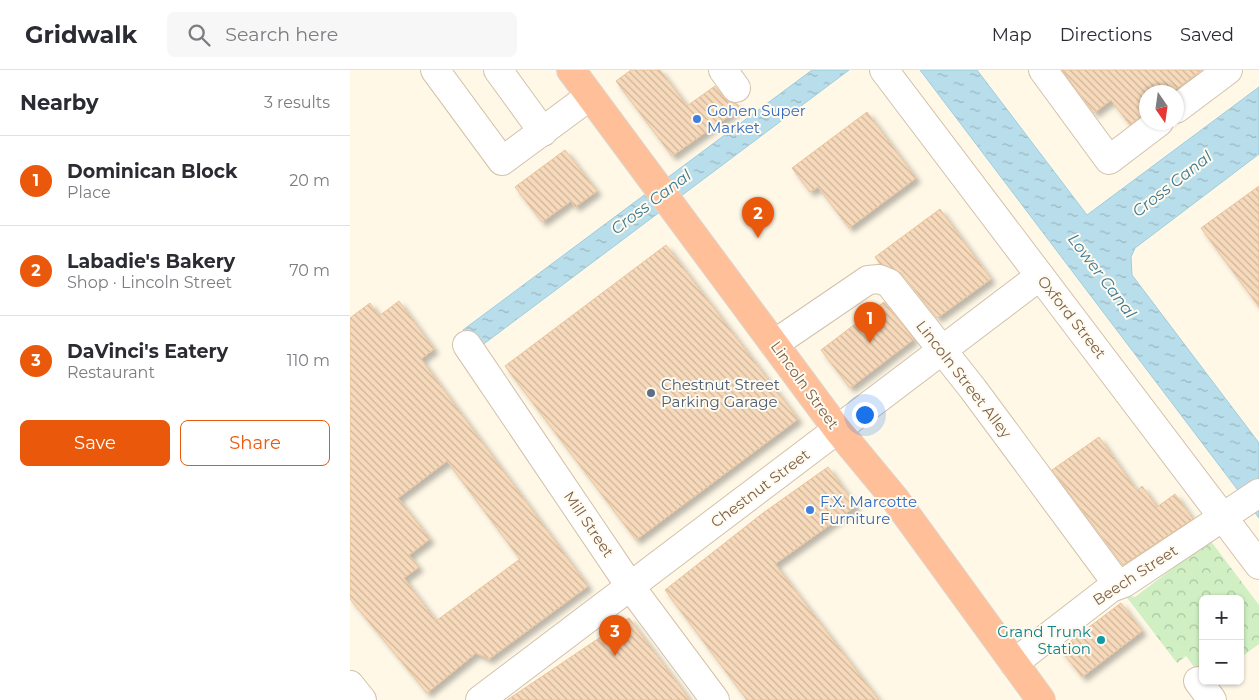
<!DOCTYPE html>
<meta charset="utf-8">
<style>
:root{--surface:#fff;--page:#f7f7f7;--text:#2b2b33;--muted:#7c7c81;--line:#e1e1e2;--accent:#ea580c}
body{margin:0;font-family:Montserrat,sans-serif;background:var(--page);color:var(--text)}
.controls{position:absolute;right:15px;bottom:15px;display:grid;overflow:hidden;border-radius:8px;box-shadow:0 1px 4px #0004}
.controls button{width:45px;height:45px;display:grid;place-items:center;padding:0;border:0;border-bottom:1px solid var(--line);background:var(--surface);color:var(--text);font:25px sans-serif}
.compass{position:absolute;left:789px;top:15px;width:45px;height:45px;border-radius:50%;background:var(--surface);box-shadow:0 1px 4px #0004;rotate:167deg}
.you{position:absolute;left:514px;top:344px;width:18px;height:18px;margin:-12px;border:4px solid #fff;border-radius:50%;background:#1a73e8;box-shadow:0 0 0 8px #1a73e833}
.badge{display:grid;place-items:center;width:32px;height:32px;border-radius:50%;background:var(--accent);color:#fff;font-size:16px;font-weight:700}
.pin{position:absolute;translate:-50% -41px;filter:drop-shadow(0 1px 2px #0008)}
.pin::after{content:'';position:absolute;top:26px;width:18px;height:15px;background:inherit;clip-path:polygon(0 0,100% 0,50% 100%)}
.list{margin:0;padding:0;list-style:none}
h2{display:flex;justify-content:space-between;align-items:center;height:65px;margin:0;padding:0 20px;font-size:21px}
h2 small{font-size:16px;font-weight:400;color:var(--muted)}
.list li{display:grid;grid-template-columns:32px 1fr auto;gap:15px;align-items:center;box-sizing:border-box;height:90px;padding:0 20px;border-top:1px solid var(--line)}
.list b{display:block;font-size:19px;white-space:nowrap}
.list p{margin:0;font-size:16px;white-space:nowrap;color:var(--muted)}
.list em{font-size:16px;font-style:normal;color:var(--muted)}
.actions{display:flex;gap:10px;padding:15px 20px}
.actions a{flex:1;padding:11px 0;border:1px solid var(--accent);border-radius:8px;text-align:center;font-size:18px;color:var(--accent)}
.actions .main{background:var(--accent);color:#fff}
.icon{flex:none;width:28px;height:28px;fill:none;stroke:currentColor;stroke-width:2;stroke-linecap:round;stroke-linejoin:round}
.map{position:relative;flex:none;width:909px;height:630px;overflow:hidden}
header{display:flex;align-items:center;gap:30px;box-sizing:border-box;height:70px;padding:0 25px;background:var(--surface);border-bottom:1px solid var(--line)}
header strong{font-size:24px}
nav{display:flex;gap:28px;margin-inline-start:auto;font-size:18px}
.search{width:350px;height:45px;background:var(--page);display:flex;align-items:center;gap:12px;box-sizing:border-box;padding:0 18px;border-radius:8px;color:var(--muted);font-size:19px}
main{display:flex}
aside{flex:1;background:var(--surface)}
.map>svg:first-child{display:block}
.park{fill:url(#park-crowns)}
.water{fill:url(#water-ripples);stroke:#9dcdde}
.building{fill:url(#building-back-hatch);stroke:#ecc39a;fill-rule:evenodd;filter:url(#shadow)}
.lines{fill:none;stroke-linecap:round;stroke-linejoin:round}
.minor-casing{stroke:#d3c1ab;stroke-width:30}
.highway-casing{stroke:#ddd6cf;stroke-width:30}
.minor{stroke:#fff;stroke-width:28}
.highway{stroke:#ffbf98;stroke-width:28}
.shop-dot{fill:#3f7fe0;stroke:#fffbf0;stroke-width:2}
.service-dot{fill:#5c6f8a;stroke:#fffbf0;stroke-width:2}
.culture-dot{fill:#0f9aa8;stroke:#fffbf0;stroke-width:2}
.labels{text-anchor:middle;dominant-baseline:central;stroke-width:4;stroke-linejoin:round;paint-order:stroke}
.shop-label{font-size:15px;fill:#366cbe;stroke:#fffbf0;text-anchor:start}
.street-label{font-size:15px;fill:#7c6047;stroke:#fffbf0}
.service-label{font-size:15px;fill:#4e5e75;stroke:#fffbf0;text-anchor:start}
.culture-label{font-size:15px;fill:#0d838f;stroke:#fffbf0;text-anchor:end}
.water-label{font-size:16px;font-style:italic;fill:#3e7a92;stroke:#fffbf0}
</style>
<header>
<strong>Gridwalk</strong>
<div class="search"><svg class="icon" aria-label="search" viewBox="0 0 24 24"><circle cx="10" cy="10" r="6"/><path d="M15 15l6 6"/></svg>Search here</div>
<nav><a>Map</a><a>Directions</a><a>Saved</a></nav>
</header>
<main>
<aside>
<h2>Nearby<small>3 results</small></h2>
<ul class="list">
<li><span class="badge">1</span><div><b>Dominican Block</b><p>Place</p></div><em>20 m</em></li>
<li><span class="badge">2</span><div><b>Labadie's Bakery</b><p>Shop · Lincoln Street</p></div><em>70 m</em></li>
<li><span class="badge">3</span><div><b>DaVinci's Eatery</b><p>Restaurant</p></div><em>110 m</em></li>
</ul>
<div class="actions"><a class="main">Save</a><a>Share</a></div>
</aside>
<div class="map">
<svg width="909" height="630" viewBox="0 0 909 630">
<defs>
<pattern id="park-crowns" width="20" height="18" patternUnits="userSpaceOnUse" patternTransform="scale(1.25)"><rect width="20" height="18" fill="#d0efc3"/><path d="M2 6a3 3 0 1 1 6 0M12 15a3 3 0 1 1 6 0" fill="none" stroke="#aec5a0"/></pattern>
<pattern id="water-ripples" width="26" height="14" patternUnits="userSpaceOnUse" patternTransform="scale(1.25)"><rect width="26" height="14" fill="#b9deeb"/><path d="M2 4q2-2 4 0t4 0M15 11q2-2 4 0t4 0" fill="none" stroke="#9bb7c0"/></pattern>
<pattern id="building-back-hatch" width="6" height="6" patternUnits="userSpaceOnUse" patternTransform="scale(1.25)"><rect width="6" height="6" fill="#f7dabb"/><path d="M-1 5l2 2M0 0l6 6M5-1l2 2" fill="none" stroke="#cdb49a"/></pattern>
<filter id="shadow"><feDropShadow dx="4.5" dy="4.5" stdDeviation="2.5" flood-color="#0004"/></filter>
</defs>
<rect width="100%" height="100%" fill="#fff8e7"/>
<!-- park -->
<polygon class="park" points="860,470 909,535 909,574 890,588 890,529 853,529 853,609 836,586 827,593 775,525 785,527"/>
<!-- water -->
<g class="water">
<polygon points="462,0 499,0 127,279 113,260"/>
<polygon points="570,0 627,0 737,145 909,17 909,84 785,178 781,187 782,205 909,373 909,448"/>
</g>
<!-- building -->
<g class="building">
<polygon points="281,0 310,0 337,36 365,16 374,28 380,32 387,34 390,38 322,86 266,11"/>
<polygon points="712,0 852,0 822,22 796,22 796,42 780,55 761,30 744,43"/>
<polygon points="517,42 566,108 499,158 468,117 460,122 442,98"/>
<polygon points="215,80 247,121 225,137 221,131 192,152 165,117"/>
<polygon points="909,116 909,237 851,158"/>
<polygon points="590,139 641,209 587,248 551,203 530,194 525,187"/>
<polygon points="316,175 448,349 286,470 155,296"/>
<path d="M 49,231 L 84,279 L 71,289 L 238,516 L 139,589 L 126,583 L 77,623 L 0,529 L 0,248 L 20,233 L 29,246 ZM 97,391 L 170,489 L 86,551 L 54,508 L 69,497 L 59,485 L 80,469 L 48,428 Z"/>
<polygon points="534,232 564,269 500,318 471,280"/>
<polygon points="749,367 787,421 792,416 807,437 825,424 843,449 773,495 702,400"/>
<polygon points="478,397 506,436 425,494 529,630 397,630 315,520 413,443"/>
<polygon points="771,533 792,561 732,607 710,579"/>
<polygon points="279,548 340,630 157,630"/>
</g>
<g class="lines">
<!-- minor casing -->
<g class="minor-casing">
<g id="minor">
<polyline points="85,0 152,91 240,26"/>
<polyline points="148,0 193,62"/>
<polyline points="373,0 386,18"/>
<polyline points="534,0 909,495"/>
<polyline points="693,0 759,90 809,52"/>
<polyline points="826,39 878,0"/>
<polyline points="424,274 518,210 529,209 539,213 623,319 768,515"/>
<polyline points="117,275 280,516 365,630"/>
<polyline points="664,593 761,518 774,513 909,423"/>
<polyline points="848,611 862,630"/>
<polyline points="0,615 12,630"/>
<polyline points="130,630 690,206"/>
</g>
</g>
<!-- highway casing -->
<g class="highway-casing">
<polyline id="highway" points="221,0 487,359 545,429 691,630"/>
</g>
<!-- minor -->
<use href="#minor" class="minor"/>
<!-- highway -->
<use href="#highway" class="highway"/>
</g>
<!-- markers -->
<g class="shop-dot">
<circle cx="347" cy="49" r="5"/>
<circle cx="460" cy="440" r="5"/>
</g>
<circle class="service-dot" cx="301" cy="323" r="5"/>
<circle class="culture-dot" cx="751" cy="570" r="5"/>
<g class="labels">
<!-- shop labels -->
<g class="shop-label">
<text x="357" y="40">Gohen Super<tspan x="357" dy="17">Market</tspan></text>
<text x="470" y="431">F.X. Marcotte<tspan x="470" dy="17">Furniture</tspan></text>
</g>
<!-- street labels -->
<g class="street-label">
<text transform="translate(722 247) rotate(52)">Oxford Street</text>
<text transform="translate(614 309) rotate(52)">Lincoln Street Alley</text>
<text transform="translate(455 315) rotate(54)">Lincoln Street</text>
<text transform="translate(410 418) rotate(-37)">Chestnut Street</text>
<text transform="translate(239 454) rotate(56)">Mill Street</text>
<text transform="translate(785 505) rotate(-33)">Beech Street</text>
</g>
<!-- service labels -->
<g class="service-label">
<text x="311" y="314">Chestnut Street<tspan x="311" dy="17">Parking Garage</tspan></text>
</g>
<!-- culture labels -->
<g class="culture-label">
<text x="741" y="561">Grand Trunk<tspan x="741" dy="17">Station</tspan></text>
</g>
<!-- water labels -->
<g class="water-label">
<text transform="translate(822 114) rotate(-38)">Cross Canal</text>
<text transform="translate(301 132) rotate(-37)">Cross Canal</text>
<text transform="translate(752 206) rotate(53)">Lower Canal</text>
</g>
</g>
</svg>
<div class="controls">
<button>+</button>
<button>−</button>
</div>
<svg class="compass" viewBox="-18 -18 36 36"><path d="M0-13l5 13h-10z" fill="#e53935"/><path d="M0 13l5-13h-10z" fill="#7c7c81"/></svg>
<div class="you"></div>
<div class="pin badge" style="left:520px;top:273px">1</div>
<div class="pin badge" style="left:408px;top:168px">2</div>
<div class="pin badge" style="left:265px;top:586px">3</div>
</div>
</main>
